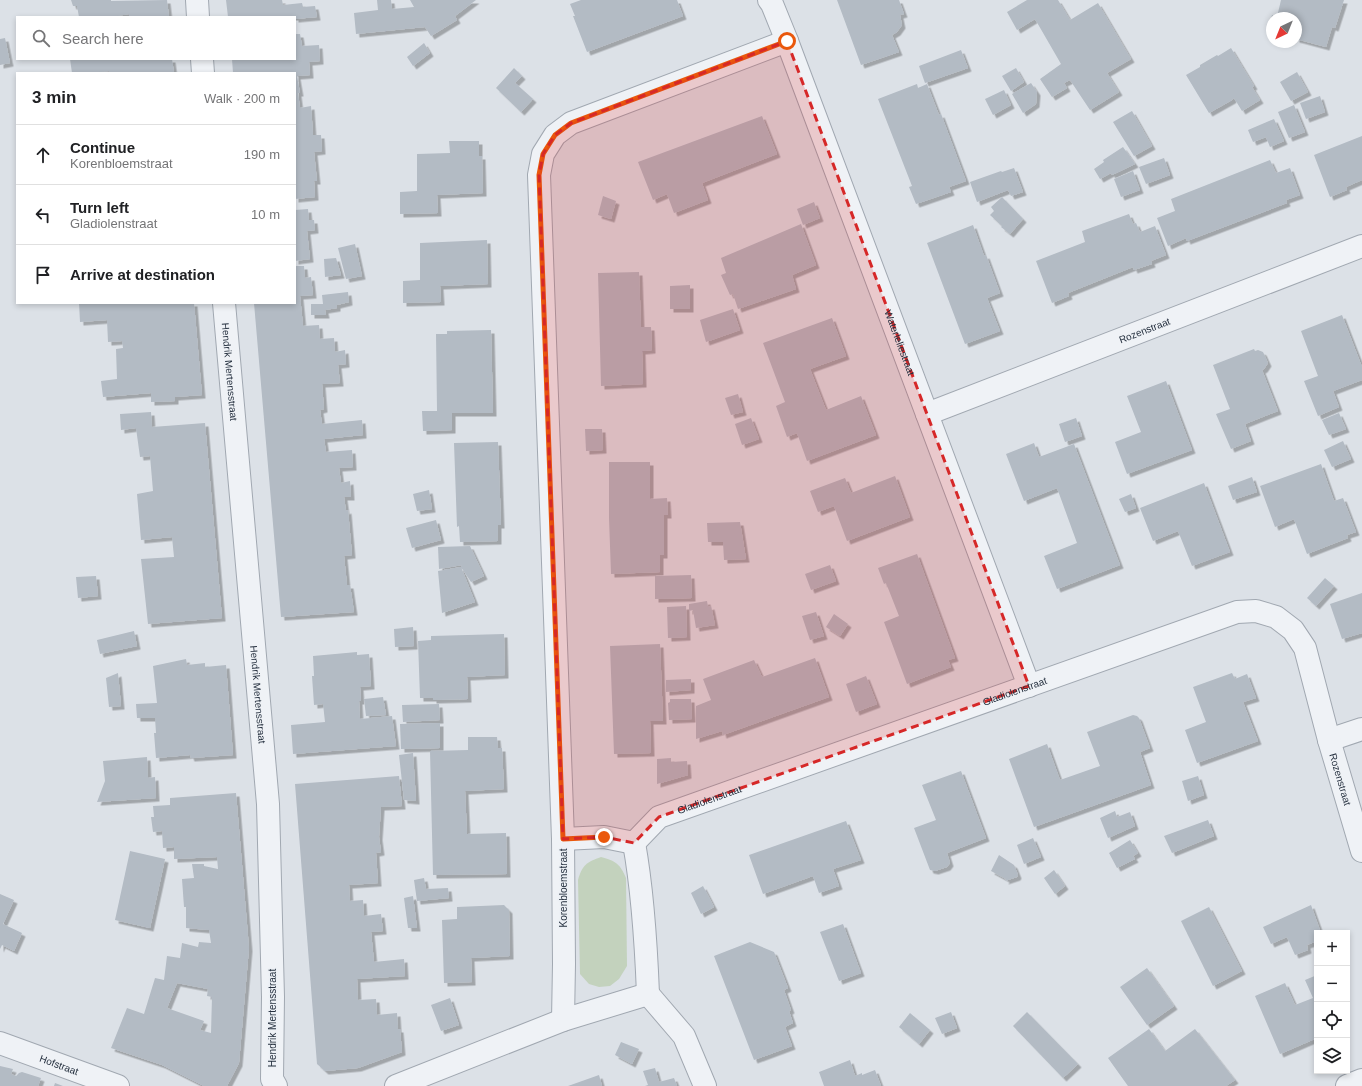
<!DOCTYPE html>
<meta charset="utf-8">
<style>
:root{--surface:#fff;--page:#f6f6f6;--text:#202124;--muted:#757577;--line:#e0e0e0}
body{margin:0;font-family:Arial,sans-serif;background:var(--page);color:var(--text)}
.controls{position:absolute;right:12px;bottom:12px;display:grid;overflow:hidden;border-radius:0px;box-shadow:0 2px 6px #0003}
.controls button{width:36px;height:36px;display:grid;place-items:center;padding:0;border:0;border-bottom:1px solid var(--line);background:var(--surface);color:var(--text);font:20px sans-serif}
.compass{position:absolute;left:1266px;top:12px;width:36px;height:36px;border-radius:50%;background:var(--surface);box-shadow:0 2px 6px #0003;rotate:223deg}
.stop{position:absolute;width:12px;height:12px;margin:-9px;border:3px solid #ea580c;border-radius:50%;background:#fff}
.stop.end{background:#ea580c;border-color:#fff;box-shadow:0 1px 4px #0008}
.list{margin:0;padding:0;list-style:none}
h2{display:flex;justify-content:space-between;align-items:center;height:52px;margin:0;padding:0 16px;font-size:17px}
h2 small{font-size:13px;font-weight:400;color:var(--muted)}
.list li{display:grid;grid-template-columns:26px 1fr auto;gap:12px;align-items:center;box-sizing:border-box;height:60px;padding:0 16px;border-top:1px solid var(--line)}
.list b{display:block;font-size:15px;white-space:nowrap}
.list p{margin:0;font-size:13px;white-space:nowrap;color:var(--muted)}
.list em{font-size:13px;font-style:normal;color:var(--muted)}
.icon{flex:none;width:22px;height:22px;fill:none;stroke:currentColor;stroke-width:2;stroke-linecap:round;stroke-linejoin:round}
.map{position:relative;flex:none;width:1362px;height:1086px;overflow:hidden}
.search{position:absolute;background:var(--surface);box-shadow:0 2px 6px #0003;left:16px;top:16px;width:280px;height:44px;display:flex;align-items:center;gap:10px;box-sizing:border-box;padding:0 14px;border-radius:0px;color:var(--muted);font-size:15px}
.panel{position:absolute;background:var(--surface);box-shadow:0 2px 6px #0003;left:16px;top:72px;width:280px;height:232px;border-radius:0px}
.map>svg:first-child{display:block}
.green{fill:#c3d2bd}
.building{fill:#b3bbc4;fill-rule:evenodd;filter:url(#shadow)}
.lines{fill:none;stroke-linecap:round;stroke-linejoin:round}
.minor-casing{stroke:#a1a8b1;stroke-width:24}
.minor{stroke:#eff2f6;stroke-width:22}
.route{stroke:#ea580c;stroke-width:5}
.marked{fill:#d62828;fill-opacity:0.2;stroke:#d62828;stroke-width:3;stroke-dasharray:8 5;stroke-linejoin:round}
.labels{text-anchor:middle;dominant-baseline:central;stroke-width:3;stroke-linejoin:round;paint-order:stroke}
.street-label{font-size:10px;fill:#25303f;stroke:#ecf0f5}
</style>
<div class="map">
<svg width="1362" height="1086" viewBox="0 0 1362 1086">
<defs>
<filter id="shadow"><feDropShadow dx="3.5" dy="3.5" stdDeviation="0" flood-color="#0004"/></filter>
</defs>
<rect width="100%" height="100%" fill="#dce1e7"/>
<!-- green -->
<path class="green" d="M 601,857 C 616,861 620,864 626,878 L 627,966 L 619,979 L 610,986 L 599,987 L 589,984 L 580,974 L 578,880 C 582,865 587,862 601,857 Z"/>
<!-- building -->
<g class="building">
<polygon points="71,0 111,0 111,1 167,0 169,17 129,17 129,14 111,17 79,17 77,6 73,6"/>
<polygon points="226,0 282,0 283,5 302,3 303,7 315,6 317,17 295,19 295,17 228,17"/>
<polygon points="377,0 391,0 392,9 414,7 410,0 476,0 455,16 457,20 431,36 425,27 356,34 354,13 378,10"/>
<polygon points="581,0 677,0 683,16 587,52 573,16 575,16 570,4"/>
<polygon points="837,0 899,0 904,14 900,15 902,25 897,32 892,35 899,52 861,65"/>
<polygon points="1027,0 1058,0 1070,20 1098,3 1131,59 1107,73 1119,92 1090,110 1070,80 1064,83 1067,88 1052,97 1040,79 1061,64 1035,19 1017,30 1007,12"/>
<polygon points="1281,0 1344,0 1335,28 1332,27 1326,47 1296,39 1296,18 1272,18 1272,33 1268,32 1272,15 1277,17"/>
<polygon points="295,34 300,34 302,46 319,45 320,61 309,62 310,75 297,76 300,93 298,93 300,108 311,106 313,135 321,135 322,151 314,152 317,181 314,181 315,197 295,199 295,73 233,73 232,59 295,59"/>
<polygon points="5,38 10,63 0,65 0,39"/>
<polygon points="424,43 430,53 413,66 407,57"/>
<polygon points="1231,48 1254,86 1252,87 1260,100 1242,111 1234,98 1232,100 1209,113 1186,75 1200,67 1200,65 1217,55 1218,56"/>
<polygon points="961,50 968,68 925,83 919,66"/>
<polygon points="70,59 172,59 174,73 109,73 109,71 90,73 72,73"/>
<polygon points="514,68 522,76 515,83 533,99 521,112 496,88"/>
<polygon points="1016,68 1024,82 1011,91 1002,76"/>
<polygon points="1297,72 1308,92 1291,101 1280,82"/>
<polygon points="1031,83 1037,92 1036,104 1023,113 1012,94"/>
<polygon points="917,84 918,88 927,84 939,115 941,114 966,181 949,187 951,192 916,204 909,187 912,186 878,99"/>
<polygon points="1004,90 1011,105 993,115 985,99"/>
<polygon points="1320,96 1325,112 1306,119 1300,103"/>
<polygon points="1294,105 1305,132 1289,138 1278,112"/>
<polygon points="1132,111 1152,146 1134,156 1113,122"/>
<polygon points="762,116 777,154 702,183 708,200 674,213 667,194 653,200 638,162"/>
<polygon points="1274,119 1284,141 1270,147 1266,137 1253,142 1248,130"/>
<polygon points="1362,136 1362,180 1346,187 1347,190 1330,197 1314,155"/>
<polygon points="449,141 479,141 479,156 482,156 483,193 437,195 438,213 400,214 400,192 417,191 417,154 450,153"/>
<polygon points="1123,147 1135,164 1112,175 1111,173 1100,179 1094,169 1104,162 1103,160"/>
<polygon points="1164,158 1170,175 1146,184 1139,167"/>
<polygon points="1270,160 1276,173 1290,168 1300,195 1286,200 1287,203 1187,241 1186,238 1168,246 1157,218 1175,211 1171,199"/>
<polygon points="1014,168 1023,192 1011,196 1008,190 977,202 970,182 1001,171 1002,172"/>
<polygon points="1133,171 1140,190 1121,197 1114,179"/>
<polygon points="603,196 616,201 611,219 598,215"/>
<polygon points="1002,197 1023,219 1010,234 1001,227 1002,226 990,215 994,211 991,207"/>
<polygon points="814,202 820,218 803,225 797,209"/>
<polygon points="308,209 309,220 314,220 315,230 307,231 310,259 295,261 295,210"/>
<polygon points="1129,214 1133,224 1136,223 1140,232 1155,226 1166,255 1151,261 1152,264 1134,270 1133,267 1068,293 1069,296 1052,303 1036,261 1085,242 1082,231"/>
<polygon points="801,224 816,265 792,275 796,289 738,309 733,294 730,295 721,275 726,273 721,258"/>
<polygon points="973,225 984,256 986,255 1000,293 987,298 1000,331 965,344 927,243"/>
<polygon points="487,240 488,284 440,286 441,302 403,303 403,281 420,280 420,243"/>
<polygon points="355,244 362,276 346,279 338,248"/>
<polygon points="336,258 341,275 325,277 324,259"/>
<polygon points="295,266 304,266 305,278 311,277 313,295 300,296 303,326 319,325 320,339 334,338 335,352 345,350 346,364 338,365 340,383 322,384 324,409 320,410 322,424 362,420 363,435 324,439 326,452 352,450 353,467 339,468 341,483 350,481 351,497 344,497 346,511 348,510 352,555 344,556 347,585 350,585 354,612 281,617 254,303 295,303"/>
<polygon points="639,272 641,327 651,327 652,350 642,351 643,384 601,386 598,273"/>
<polygon points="690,285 690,309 670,309 670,286"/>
<polygon points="348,292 349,302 337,305 337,308 325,310 326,315 311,315 311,304 323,304 322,295"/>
<polygon points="79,303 194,303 202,395 175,397 175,401 151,402 151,393 103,397 101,381 117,379 116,349 123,348 122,341 108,342 107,320 80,322"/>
<polygon points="733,309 740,330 706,342 700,320"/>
<polygon points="1342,315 1362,367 1362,380 1333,391 1339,407 1318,416 1304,381 1318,376 1301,331"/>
<polygon points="832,318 846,356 810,369 826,410 861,396 876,435 807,461 797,433 787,437 776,406 785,402 763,343"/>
<polygon points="491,330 493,413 452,413 452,430 423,431 422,411 437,411 436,334 447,334 447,331"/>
<polygon points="1254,349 1255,351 1258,350 1263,352 1268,363 1264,369 1262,370 1278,411 1245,424 1251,441 1231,449 1216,414 1230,409 1213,365"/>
<polygon points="1166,381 1192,450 1127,474 1115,442 1141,432 1127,396"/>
<polygon points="738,394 743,412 731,415 725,398"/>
<polygon points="151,412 152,427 205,423 222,618 148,624 141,559 174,557 172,537 141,540 137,494 153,491 150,456 140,457 136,428 121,430 120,414"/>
<polygon points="1339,413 1346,429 1329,435 1322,420"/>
<polygon points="751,418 759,439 742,445 735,424"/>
<polygon points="1076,418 1082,436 1065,442 1059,424"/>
<polygon points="585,429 602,429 603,450 586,451"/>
<polygon points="1343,441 1351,459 1332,467 1324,450"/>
<polygon points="498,442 501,525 498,525 498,541 460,542 459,526 457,527 454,443"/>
<polygon points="1034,443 1039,457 1074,444 1120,565 1057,589 1044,556 1077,543 1057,488 1024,501 1006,454"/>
<polygon points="609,462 650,462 650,499 667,498 668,515 664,515 664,555 660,555 660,572 611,574 609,518"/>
<polygon points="1321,464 1334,501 1343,498 1356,532 1347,535 1348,538 1307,554 1294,519 1275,527 1260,486"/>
<polygon points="895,476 910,517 847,541 834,506 818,512 810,491 845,478 851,493"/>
<polygon points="1252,477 1257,492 1233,500 1228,486"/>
<polygon points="1204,483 1230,552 1192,566 1178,531 1153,541 1140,508"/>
<polygon points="429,490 432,509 417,511 413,494"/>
<polygon points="1131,494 1136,508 1125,512 1119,499"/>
<polygon points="436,520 441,540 412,548 406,528"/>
<polygon points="740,522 746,559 724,560 723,542 708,542 707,523"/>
<polygon points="470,546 484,576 471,582 461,567 475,602 442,613 438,571 461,567 462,565 439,569 438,547"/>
<polygon points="917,554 955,658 948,660 951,667 907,684 884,622 899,616 886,583 884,584 878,568"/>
<polygon points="830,565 836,581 811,590 805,574"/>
<polygon points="691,575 692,598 655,599 655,576"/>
<polygon points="96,576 98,596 78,598 76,577"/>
<polygon points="1325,578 1334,586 1316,606 1307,598"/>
<polygon points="1362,593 1362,633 1342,639 1330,604"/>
<polygon points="707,601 708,607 711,606 715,625 696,628 693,610 689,611 689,604"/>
<polygon points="686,606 687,637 668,638 667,607"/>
<polygon points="816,612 824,636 810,640 802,616"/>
<polygon points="834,614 848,624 840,636 826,627"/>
<polygon points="413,627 414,646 395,647 394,629"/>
<polygon points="134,631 137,646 100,654 97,640"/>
<polygon points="504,634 505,675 467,677 468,699 433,700 433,698 420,698 418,641 431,640 431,636"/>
<polygon points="660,644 663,721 650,721 651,753 614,754 610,646"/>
<polygon points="357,652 357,655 369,654 371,686 360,687 361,701 359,701 360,719 392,716 396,746 293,754 291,725 325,722 323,704 314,705 312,676 314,676 313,656"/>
<polygon points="815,658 829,697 723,735 722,731 696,739 696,706 711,700 703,679 754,660 762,677"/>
<polygon points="186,659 187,665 205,663 205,667 226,665 233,755 191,758 190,755 156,758 154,733 156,733 155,718 137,718 136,704 157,703 153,666"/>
<polygon points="118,673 121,706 109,707 106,678"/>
<polygon points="1232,673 1235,679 1247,674 1256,698 1243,702 1258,741 1197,763 1185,730 1206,722 1193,687"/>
<polygon points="866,676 877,704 856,712 846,684"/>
<polygon points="691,679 691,690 666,692 666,680"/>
<polygon points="383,697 386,715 366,716 364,699"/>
<polygon points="670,699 691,699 692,719 669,720 668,703 670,702"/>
<polygon points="439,704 440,720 403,722 402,705"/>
<polygon points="1133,715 1137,716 1139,718 1150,748 1140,752 1151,785 1034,827 1009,759 1047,744 1060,780 1100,766 1087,732"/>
<polygon points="440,723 440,748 401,749 400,724"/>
<polygon points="468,737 497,737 498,748 502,748 504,789 465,791 467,834 506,833 507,874 433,875 430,751 468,750"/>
<polygon points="413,753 416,801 404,800 399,755"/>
<polygon points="147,757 148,778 155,777 156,798 97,802 105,781 103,761"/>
<polygon points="671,758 671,762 687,761 688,775 657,784 657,759"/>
<polygon points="961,771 986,838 947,853 950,863 947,867 935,871 930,870 914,828 936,820 922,785"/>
<polygon points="399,776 402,806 381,807 379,837 381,852 376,853 378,883 349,885 350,901 363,900 364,916 381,914 383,931 371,932 374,962 404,959 405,976 357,979 358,1000 376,999 377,1015 397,1013 398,1029 400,1029 402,1052 358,1068 325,1071 317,1064 295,784"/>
<polygon points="1198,776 1204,795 1188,801 1182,781"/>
<path d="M 236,793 L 249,948 L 239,1063 L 227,1086 L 204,1086 L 162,1065 L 111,1048 L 127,1008 L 144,1014 L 155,978 L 164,980 L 167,956 L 180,958 L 182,943 L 198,947 L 199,942 L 211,943 L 209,930 L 186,928 L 186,907 L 184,907 L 182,879 L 194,878 L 192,864 L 204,864 L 204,866 L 218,869 L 217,857 L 174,859 L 174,847 L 163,848 L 162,831 L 153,832 L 151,817 L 154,817 L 153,806 L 170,805 L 170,798 ZM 177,983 L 208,989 L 207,996 L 212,997 L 211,1033 L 200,1030 L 204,1021 L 167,1008 Z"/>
<polygon points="1115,811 1117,817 1130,812 1135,826 1108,838 1100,818"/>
<polygon points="1208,820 1214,836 1172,853 1164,836"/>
<polygon points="846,821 861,860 833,869 839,886 819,893 813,876 763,894 749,855"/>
<polygon points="1033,838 1041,857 1024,864 1017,845"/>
<polygon points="1130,840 1138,853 1133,856 1135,859 1117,868 1109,853"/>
<polygon points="130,851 165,859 150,928 115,920"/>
<polygon points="999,855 1014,865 1018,875 1017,877 1005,881 1006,879 991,871"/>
<polygon points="1054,870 1065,886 1055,894 1044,878"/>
<polygon points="424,878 426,889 448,888 449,898 417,901 414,880"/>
<polygon points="703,886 714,907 701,914 691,893"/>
<polygon points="0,894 14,900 3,924 22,933 14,951 2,945 0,949"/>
<polygon points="413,896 417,928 408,928 404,898"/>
<polygon points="504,905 509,910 510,956 471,958 472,982 444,983 442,920 457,919 457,907"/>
<polygon points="1311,905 1321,933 1317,933 1317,941 1307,945 1308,950 1295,955 1287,937 1271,944 1263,927"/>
<polygon points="1209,907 1242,971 1213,986 1181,921"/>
<polygon points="843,924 861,973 839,981 820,932"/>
<polygon points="750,942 774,952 788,988 784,990 791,1010 789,1011 793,1023 785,1027 792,1046 754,1060 714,956"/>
<polygon points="1147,968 1174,1006 1147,1025 1120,987"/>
<polygon points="1317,975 1317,1038 1280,1054 1255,996 1285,983 1295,1005 1313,998 1305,980"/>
<polygon points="450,998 459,1025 441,1031 431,1005"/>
<polygon points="951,1012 957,1028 942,1034 935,1018"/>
<polygon points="1027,1012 1078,1064 1063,1078 1013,1026"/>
<polygon points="910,1013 930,1030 919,1044 899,1027"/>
<polygon points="1149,1029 1165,1051 1195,1029 1235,1080 1226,1086 1128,1086 1108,1058"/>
<polygon points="621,1042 639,1049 632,1064 615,1055"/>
<polygon points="850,1060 855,1076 862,1073 862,1075 875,1070 881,1086 824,1086 819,1072"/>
<polygon points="0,1066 13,1069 11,1074 16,1076 19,1073 22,1072 41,1078 38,1086 0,1086"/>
<polygon points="655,1068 659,1082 674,1078 677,1086 645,1086 648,1085 643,1071"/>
<polygon points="599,1075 602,1086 568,1086"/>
<polygon points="55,1083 63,1086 54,1086"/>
</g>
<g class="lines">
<!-- minor casing -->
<g class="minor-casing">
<g id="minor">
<polyline points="197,0 198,17"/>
<path id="s1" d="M 769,0 L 772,4 L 787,41 L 1029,686"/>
<polyline points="202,59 203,73"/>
<path id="s2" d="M 224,303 L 268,804 L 273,997 L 272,1079 L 276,1086"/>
<path id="s3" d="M 927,414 L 1362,246"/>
<polyline points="1329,740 1362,729"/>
<path id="s4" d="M 563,839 L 604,837 L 634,843 L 659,817 L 1237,612 L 1256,611 L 1276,617 L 1293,630 L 1305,648 L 1329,740 L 1362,851"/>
<path d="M 634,843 C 643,893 646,943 648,994"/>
<polyline points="648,994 684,1036 705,1086"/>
<polyline points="563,1020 564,964 563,839 539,175 543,154 555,135 571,123 787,41"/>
<path id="s5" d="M 0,1043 L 118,1086"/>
<polyline points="396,1086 563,1020 648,994"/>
<polyline points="1347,1086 1362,1080"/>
</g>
</g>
<!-- minor -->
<use href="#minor" class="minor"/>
</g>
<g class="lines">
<!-- route -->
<polyline class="route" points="604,837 563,839 539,175 543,154 555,135 571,123 787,41"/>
</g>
<!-- marked area -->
<path class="marked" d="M 787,41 L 1029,686 L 659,817 L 634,843 L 604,837 L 563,839 L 539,175 L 543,154 L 555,135 L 571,123 Z"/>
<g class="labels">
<!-- street labels -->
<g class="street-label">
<text stroke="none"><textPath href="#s3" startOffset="233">Rozenstraat</textPath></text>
<text stroke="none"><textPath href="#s1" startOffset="367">Waterleliestraat</textPath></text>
<text stroke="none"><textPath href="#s2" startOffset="69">Hendrik Mertensstraat</textPath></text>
<text stroke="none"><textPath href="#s4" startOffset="485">Gladiolenstraat</textPath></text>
<text stroke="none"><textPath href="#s2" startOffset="393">Hendrik Mertensstraat</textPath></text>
<text stroke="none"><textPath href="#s4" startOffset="940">Rozenstraat</textPath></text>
<text stroke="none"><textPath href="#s4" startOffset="161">Gladiolenstraat</textPath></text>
<text transform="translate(563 888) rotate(-90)">Korenbloemstraat</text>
<text transform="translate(272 1018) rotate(-90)">Hendrik Mertensstraat</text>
<text stroke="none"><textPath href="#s5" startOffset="63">Hofstraat</textPath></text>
</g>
</g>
</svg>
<div class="controls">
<button>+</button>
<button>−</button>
<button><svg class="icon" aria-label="locate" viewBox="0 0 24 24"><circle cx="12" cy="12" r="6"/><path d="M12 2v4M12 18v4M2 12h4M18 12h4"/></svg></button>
<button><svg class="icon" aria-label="layers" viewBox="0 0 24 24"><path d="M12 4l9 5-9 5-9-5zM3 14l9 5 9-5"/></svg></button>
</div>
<svg class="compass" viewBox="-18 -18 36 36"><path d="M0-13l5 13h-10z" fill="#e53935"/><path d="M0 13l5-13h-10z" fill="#757577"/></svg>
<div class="stop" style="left:787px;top:41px"></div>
<div class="stop end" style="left:604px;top:837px"></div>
<div class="search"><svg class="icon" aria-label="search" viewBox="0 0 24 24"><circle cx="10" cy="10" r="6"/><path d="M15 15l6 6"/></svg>Search here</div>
<section class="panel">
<h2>3 min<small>Walk · 200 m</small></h2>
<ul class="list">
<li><svg class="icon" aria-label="ahead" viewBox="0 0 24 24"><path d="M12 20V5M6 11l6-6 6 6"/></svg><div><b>Continue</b><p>Korenbloemstraat</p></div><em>190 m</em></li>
<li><svg class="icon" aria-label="left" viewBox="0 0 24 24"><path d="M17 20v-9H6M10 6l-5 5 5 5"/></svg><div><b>Turn left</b><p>Gladiolenstraat</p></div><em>10 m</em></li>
<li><svg class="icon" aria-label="arrive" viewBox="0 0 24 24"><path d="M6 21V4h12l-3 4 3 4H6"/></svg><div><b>Arrive at destination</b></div></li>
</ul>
</section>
</div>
